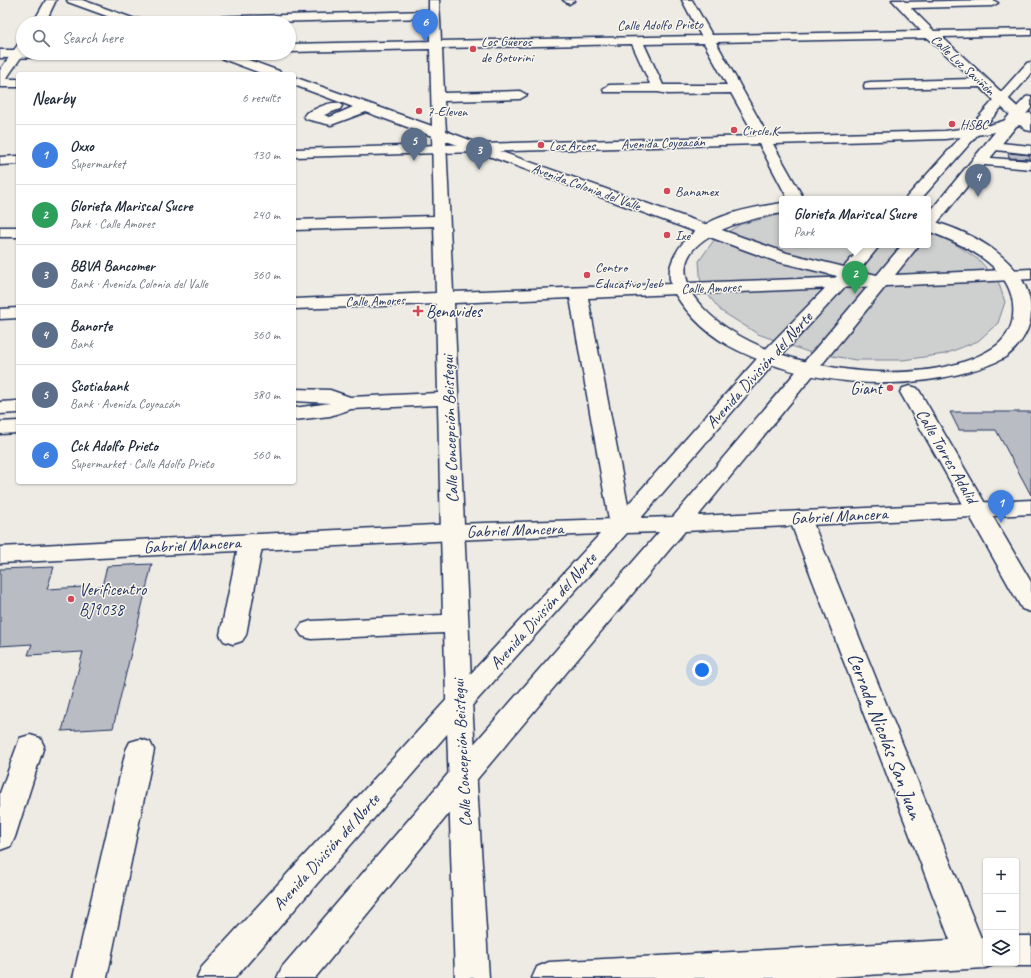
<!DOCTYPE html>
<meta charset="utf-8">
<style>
:root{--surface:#fff;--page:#f2f2f3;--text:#1f2937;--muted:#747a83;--line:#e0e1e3;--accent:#d1495b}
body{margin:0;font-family:Caveat,sans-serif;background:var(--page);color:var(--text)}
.controls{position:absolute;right:12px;bottom:12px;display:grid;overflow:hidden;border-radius:4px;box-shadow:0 1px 3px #0004}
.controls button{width:36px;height:36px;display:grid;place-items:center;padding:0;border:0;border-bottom:1px solid var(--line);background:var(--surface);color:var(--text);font:20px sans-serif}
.you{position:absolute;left:702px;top:670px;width:14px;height:14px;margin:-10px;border:3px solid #fff;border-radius:50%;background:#1a73e8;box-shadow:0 0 0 6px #1a73e833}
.badge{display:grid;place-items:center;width:26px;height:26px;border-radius:50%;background:var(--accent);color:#fff;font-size:13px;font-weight:700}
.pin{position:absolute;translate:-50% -33px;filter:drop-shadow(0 1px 2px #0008)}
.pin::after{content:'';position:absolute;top:21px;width:14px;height:12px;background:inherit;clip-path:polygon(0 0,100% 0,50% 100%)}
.popup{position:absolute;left:779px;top:196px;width:152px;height:52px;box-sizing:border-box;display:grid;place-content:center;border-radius:4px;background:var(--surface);filter:drop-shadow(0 1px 3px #0005);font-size:13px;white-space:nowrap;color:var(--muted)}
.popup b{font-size:15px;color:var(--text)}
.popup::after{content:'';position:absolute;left:50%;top:100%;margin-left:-8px;border:8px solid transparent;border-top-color:var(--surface)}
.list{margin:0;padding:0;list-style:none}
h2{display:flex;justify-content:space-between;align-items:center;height:52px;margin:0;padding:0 16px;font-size:17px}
h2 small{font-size:13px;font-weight:400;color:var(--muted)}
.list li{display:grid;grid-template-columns:26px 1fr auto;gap:12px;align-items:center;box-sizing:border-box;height:60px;padding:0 16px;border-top:1px solid var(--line)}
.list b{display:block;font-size:15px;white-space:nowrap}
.list p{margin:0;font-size:13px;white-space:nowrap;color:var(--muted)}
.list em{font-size:13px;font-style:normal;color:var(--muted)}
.icon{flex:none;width:22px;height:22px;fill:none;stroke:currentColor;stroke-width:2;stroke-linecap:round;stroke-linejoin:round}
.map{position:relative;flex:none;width:1031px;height:978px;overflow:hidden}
.search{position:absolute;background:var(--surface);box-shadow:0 1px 3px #0004;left:16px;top:16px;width:280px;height:44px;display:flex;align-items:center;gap:10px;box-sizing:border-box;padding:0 14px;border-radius:22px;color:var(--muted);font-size:15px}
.panel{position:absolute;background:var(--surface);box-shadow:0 1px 3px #0004;left:16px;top:72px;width:280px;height:412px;border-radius:4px}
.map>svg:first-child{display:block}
.green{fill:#cecfcf;stroke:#747f96}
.building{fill:#b9bcc3;stroke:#1b2f5e}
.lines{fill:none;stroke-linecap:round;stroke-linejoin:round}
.minor-casing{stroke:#1b2f5e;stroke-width:3}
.major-casing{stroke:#1b2f5e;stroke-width:3}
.minor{fill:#fbf7ec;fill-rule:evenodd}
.major{fill:#fbf7ec;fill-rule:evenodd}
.poi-dot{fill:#d1495b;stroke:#fbf7ec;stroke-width:1.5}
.labels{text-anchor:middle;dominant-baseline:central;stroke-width:3;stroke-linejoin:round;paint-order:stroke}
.far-street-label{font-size:14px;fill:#1b2f5e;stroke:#fbf7ec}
.far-poi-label{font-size:14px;fill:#1b2f5e;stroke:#fbf7ec;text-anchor:start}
.poi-label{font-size:17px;fill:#1b2f5e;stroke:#fbf7ec;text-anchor:start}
.street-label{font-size:17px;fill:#1b2f5e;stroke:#fbf7ec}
.near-street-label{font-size:20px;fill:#1b2f5e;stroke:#fbf7ec}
</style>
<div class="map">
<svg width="1031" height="978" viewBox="0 0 1031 978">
<rect width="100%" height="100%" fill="#eeebe4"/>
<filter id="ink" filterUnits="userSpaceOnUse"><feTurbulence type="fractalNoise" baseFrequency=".025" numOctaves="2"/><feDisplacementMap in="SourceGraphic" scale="8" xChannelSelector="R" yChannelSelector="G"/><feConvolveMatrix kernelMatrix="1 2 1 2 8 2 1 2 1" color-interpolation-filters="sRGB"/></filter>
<g filter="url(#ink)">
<!-- green -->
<polygon class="green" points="782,214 782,245 928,245 928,232 952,242 979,260 998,281 1005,302 998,323 978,341 945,354 903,360 856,360 808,352 758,334 721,311 701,286 699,261 714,240 741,224"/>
<!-- building -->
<g class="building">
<polygon points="1008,153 1030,155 1030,159 1009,158"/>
<polygon points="950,412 1031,412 1031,495 996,430 959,430"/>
<polygon points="152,564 113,728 62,731 83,652 28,655 32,644 0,646 0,569 54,567 47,589 102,586 107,566"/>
</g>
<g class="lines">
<!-- minor casing -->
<g class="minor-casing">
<g id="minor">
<path d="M 67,0 L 82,0 L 135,19 L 429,11 L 429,0 L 439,0 L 441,41 L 701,36 L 682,0 L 692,0 L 712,35 L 921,31 L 892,0 L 903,0 L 905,2 L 993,0 L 998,3 L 992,6 L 911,8 L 934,31 L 1031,29 L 1031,35 L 942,37 L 1025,114 L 1031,113 L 1031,131 L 1026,130 L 1020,125 L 991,133 L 945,139 L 773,144 L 804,199 L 788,199 L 759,144 L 479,152 L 446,141 L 453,292 L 671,284 C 668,274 670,264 675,255 C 695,217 743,209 782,203 L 782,213 C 751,218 670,236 688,283 L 881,276 L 887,277 L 890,281 L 887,285 L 881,286 L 692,294 C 742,370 919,396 993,348 C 1004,341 1012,329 1013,316 C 1018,268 965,245 928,231 L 928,220 C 971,231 1031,262 1031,312 C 1031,329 1020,346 1007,356 C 993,365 975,370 959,374 C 887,392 804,383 737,350 C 712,338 690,318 675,294 L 588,298 L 632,526 L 629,531 L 621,533 L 613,531 L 610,526 L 570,298 L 454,303 L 472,703 L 489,978 L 455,978 L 444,633 L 311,639 L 302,636 L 298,630 L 302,624 L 311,621 L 443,615 L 438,405 L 351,409 L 330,416 L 294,420 L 294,408 L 330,403 L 294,401 L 294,389 L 330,390 L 350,397 L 438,393 L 436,304 L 294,309 L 294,299 L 436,293 L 434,226 L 294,230 L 294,220 L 434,216 L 432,136 L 366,112 L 331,125 L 306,119 L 304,116 L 306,113 C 316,109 329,101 340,103 L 342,106 L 340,109 L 324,115 L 330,117 L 353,107 L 294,85 L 294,77 L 432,126 L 430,49 L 289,52 L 289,44 L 430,41 L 429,18 L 224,23 L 126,23 L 68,2 ZM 928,38 L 972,79 L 870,82 L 865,83 L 864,86 L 865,89 L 980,87 L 1013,118 L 990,125 L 945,131 L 768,136 L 716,42 ZM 704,43 L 727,85 L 663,85 L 644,44 ZM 632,44 L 650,84 L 609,85 L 603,89 L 604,92 L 658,92 L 668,94 L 731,93 L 755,136 L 480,144 L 446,131 L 444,101 L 520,99 L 527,95 L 520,91 L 444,93 L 442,48 Z"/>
<polygon points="563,0 574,0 574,1 569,4"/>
<polygon points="0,50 23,50 23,53 67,53 61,57 0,58"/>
<polygon points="213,53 230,53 279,71 281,74 263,74 215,56"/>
<rect x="0" y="79" width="18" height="8"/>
<polygon points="991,142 1031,146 1031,154 986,149 984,146 986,143"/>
<polygon points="979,157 1031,161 1031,169 974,164 972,161 974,158"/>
<rect x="0" y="227" width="18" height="10"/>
<polygon points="18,308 18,318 0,319 0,309"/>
<polygon points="910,386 917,388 920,392 1031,582 1031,612 1022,609 900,392 903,388"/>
<polygon points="18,401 18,413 0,414 0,402"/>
<polygon points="18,421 18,433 0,434 0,422"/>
<polygon points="800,511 808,513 811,518 981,938 986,938 986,963 996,964 985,968 816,978 532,978 537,967 549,962 950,940 789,518 792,513"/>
<polygon points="251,534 259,537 263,542 246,635 242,641 233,644 224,641 220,635 239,542 243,537"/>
<polygon points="30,735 40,738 44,746 15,837 11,846 0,850 0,793 20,738"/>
<polygon points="140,739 150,742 154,750 107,978 73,978 126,750 130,742"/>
<polygon points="1016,936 1031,936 1031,966 1016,966 1008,963 1016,963"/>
</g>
</g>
<!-- major casing -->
<g class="major-casing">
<g id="major">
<polygon points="46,0 56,0 45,23 33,23"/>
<polygon points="23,42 24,53 4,82 0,83 0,70 19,43"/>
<polygon points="1031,62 1031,74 921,199 905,199 1027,63"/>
<polygon points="1031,96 1031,108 934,227 928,229 928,214 1004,121 1026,97"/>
<path d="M 479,144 L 787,253 L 844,267 L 863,245 L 880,245 L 859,271 L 877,275 L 902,245 L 919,245 L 895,275 L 1031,269 L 1031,279 L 886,286 L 698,516 L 1031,500 L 1031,514 L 685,531 L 473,784 L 315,978 L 277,978 L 282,967 L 453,768 L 659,532 L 627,533 L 468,710 L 235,978 L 197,978 L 202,967 L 450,696 L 600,534 L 454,540 L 0,563 L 0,547 L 454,524 L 615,519 L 762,353 L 837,276 L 775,261 L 478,152 L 294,157 L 294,149 ZM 852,279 L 870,284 L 673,517 L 641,518 L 776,361 Z"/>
<polygon points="18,156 18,164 0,165 0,157"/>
</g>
</g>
<!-- minor -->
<use href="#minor" class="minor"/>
<!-- major -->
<use href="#major" class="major"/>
</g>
</g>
<!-- markers -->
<g class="poi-dot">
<circle cx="473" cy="49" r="4"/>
<circle cx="419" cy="111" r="4"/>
<circle cx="952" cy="124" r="4"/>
<circle cx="734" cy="130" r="4"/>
<circle cx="541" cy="145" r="4"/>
<circle cx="667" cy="191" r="4"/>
<circle cx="667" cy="235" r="4"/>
<circle cx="587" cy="275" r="4"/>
<path d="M416 305h4v4h4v4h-4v4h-4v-4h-4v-4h4z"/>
<circle cx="890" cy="388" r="4"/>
<circle cx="71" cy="599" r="4"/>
</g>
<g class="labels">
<!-- far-street labels -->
<g class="far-street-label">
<text transform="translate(660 25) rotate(-1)">Calle Adolfo Prieto</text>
<text transform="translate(963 65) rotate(43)">Calle Luz Saviñón</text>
<text transform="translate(663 143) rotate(-2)">Avenida Coyoacán</text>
<text transform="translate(586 187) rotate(20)">Avenida Colonia del Valle</text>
<text transform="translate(711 288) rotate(-2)">Calle Amores</text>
<text transform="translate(375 301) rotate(-2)">Calle Amores</text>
</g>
<!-- far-poi labels -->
<g class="far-poi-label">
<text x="481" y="41">Los Gueros<tspan x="481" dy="16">de Boturini</tspan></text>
<text x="427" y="111">7-Eleven</text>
<text x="960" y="124">HSBC</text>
<text x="742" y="130">Circle K</text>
<text x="549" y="145">Los Arcos</text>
<text x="675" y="191">Banamex</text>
<text x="675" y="235">Ixe</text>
<text x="595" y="267">Centro<tspan x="595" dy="16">Educativo Jeeb</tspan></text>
</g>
<!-- poi labels -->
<g class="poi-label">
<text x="426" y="311">Benavides</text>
<text x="882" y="388" text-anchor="end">Giant</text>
<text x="79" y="589">Verificentro<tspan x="79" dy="20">BJ9038</tspan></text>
</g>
<!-- street labels -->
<g class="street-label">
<text transform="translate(759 370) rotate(-48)">Avenida División del Norte</text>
<text transform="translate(450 429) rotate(-92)">Calle Concepción Beistegui</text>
<text transform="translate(947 456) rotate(60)">Calle Torres Adalid</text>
<text transform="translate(839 516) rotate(-3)">Gabriel Mancera</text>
<text transform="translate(515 530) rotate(-2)">Gabriel Mancera</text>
<text transform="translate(192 545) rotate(-3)">Gabriel Mancera</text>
<text transform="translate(543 611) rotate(-48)">Avenida División del Norte</text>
<text transform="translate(462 753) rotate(-93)">Calle Concepción Beistegui</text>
<text transform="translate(326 852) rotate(-48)">Avenida División del Norte</text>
</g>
<!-- near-street labels -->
<g class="near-street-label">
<text transform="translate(885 736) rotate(69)">Cerrada Nicolás San Juan</text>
</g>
</g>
</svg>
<div class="controls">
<button>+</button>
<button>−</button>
<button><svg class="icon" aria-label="layers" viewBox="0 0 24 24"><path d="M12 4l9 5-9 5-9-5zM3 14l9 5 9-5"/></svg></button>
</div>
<div class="you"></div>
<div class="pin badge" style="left:1001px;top:523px;background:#3f7fe0">1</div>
<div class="pin badge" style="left:855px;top:294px;background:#2e9e5b">2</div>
<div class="popup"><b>Glorieta Mariscal Sucre</b>Park</div>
<div class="pin badge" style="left:479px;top:170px;background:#5c6f8a">3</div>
<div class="pin badge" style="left:978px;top:197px;background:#5c6f8a">4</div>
<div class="pin badge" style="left:414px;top:161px;background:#5c6f8a">5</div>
<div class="pin badge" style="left:425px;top:42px;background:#3f7fe0">6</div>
<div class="search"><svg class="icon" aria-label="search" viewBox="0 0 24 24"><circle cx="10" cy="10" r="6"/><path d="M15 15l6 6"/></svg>Search here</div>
<section class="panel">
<h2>Nearby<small>6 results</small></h2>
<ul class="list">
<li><span class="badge" style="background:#3f7fe0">1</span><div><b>Oxxo</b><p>Supermarket</p></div><em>130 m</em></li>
<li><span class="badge" style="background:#2e9e5b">2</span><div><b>Glorieta Mariscal Sucre</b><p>Park · Calle Amores</p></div><em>240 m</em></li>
<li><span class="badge" style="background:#5c6f8a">3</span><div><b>BBVA Bancomer</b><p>Bank · Avenida Colonia del Valle</p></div><em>360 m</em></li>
<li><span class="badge" style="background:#5c6f8a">4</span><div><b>Banorte</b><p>Bank</p></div><em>360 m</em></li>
<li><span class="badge" style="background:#5c6f8a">5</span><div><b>Scotiabank</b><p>Bank · Avenida Coyoacán</p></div><em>380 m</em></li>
<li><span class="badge" style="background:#3f7fe0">6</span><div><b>Cck Adolfo Prieto</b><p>Supermarket · Calle Adolfo Prieto</p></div><em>560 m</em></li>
</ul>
</section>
</div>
